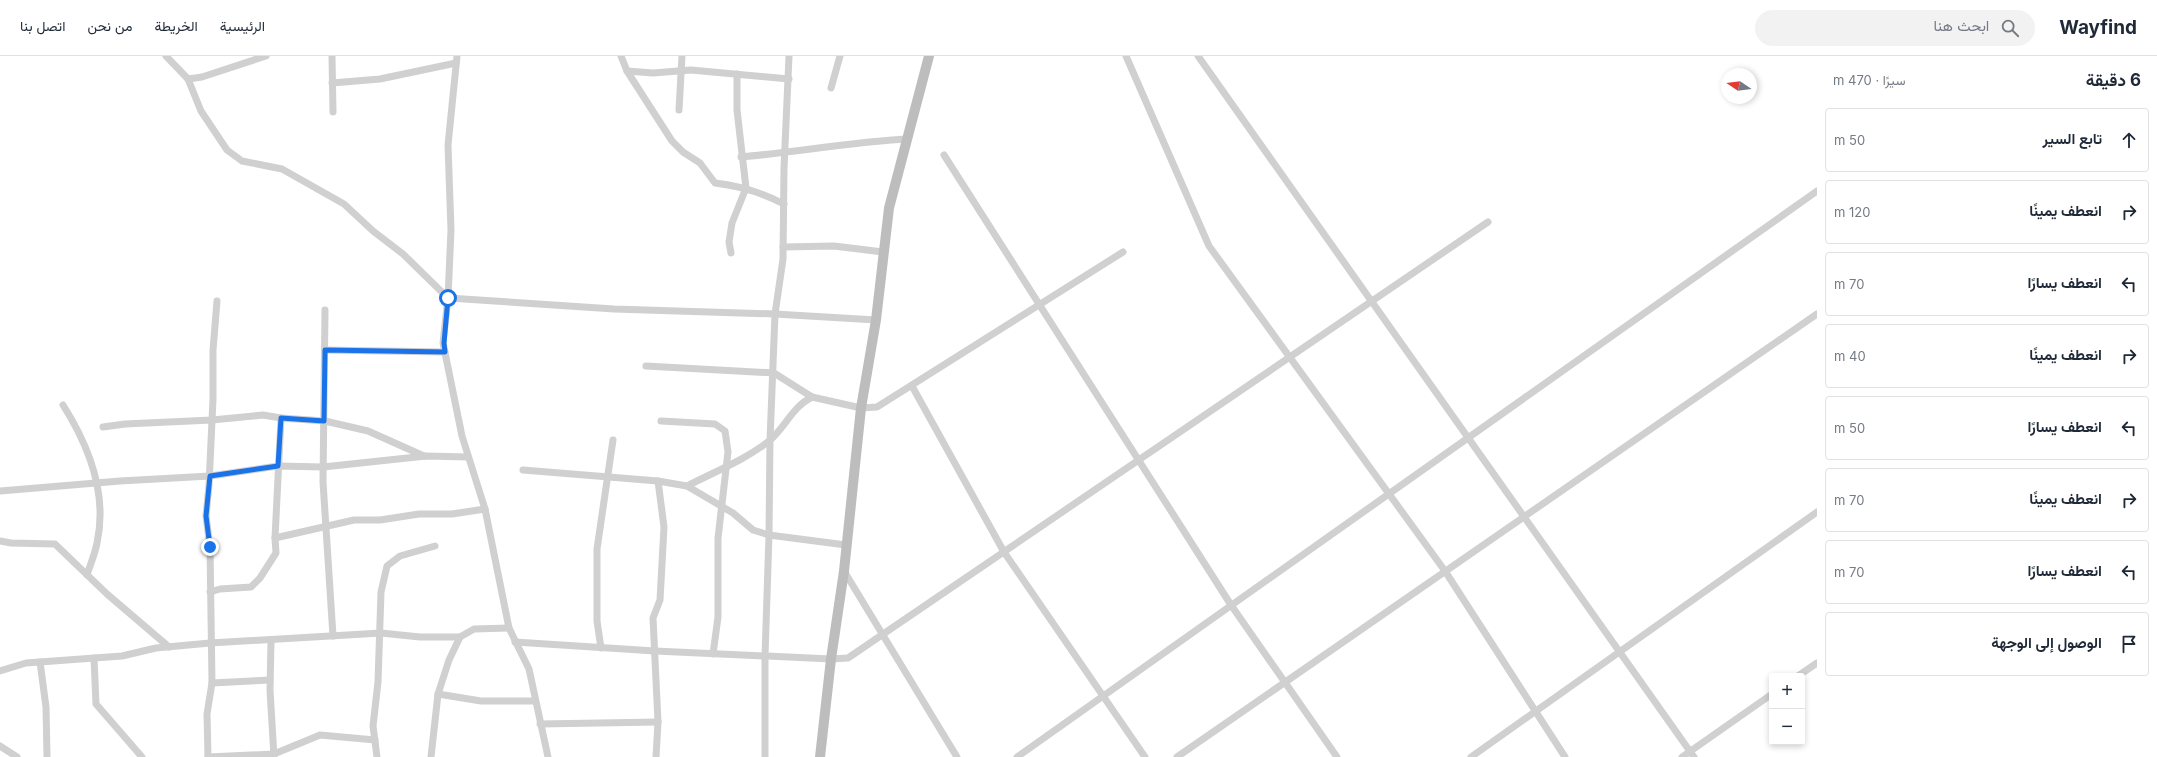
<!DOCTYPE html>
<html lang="ar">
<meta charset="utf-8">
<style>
:root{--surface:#fff;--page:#f2f2f3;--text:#1f2937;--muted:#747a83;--line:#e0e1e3}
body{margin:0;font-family:Inter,Vazirmatn,sans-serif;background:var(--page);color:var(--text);direction:rtl}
.controls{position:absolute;right:12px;bottom:12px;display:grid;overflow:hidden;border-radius:4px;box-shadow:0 2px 6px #0003}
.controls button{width:36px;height:36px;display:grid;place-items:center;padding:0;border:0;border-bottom:1px solid var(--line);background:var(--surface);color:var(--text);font:20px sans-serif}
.compass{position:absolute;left:1721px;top:12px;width:36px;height:36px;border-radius:50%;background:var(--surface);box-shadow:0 2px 6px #0003;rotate:283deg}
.stop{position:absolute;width:12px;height:12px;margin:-9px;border:3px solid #1a73e8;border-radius:50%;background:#fff}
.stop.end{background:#1a73e8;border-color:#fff;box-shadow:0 1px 4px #0008}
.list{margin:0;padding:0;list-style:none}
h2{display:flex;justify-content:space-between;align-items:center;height:52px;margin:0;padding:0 16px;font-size:17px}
h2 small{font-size:13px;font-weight:400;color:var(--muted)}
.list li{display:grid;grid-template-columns:26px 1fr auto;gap:12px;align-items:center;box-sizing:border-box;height:64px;margin:0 8px 8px;padding:0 8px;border:1px solid var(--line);border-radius:4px}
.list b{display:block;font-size:15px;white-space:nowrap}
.list em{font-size:13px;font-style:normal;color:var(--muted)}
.icon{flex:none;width:22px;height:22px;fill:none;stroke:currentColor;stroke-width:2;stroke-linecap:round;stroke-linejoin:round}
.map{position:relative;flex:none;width:1817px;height:701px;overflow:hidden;direction:ltr}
header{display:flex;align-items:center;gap:24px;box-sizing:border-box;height:56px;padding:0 20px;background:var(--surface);border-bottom:1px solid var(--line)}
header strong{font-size:19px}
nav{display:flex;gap:22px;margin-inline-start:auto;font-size:14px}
.search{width:280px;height:36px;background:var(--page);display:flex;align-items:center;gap:10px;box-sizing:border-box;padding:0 14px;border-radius:22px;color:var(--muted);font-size:15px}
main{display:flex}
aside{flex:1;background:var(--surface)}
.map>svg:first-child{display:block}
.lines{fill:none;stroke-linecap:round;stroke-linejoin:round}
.street{stroke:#d0d0d0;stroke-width:7}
.secondary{stroke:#bdbdbd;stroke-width:10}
.route{stroke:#1a73e8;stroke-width:5}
</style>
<header>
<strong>Wayfind</strong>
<div class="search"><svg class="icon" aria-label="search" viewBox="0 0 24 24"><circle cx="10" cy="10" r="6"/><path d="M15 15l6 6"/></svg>ابحث هنا</div>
<nav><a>الرئيسية</a><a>الخريطة</a><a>من نحن</a><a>اتصل بنا</a></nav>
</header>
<main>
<aside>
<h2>6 دقيقة<small>سيرًا · 470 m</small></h2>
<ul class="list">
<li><svg class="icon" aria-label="ahead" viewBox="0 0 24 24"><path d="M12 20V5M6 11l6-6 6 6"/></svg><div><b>تابع السير</b></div><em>50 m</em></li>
<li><svg class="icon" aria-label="right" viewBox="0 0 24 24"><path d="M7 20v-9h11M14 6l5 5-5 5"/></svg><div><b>انعطف يمينًا</b></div><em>120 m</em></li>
<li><svg class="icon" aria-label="left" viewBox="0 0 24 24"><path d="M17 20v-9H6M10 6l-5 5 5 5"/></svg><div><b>انعطف يسارًا</b></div><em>70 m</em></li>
<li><svg class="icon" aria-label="right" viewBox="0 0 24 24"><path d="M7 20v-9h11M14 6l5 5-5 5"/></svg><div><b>انعطف يمينًا</b></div><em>40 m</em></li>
<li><svg class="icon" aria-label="left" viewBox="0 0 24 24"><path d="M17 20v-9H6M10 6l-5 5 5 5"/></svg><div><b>انعطف يسارًا</b></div><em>50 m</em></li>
<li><svg class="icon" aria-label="right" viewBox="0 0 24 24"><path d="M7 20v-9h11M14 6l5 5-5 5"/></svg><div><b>انعطف يمينًا</b></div><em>70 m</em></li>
<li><svg class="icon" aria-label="left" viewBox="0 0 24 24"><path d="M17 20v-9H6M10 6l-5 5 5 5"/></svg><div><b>انعطف يسارًا</b></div><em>70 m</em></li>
<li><svg class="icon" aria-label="arrive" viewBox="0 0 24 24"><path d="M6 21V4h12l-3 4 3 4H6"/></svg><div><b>الوصول إلى الوجهة</b></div></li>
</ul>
</aside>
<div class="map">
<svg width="1817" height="701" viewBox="0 0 1817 701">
<rect width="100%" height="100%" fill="#fff"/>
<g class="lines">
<!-- street -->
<g class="street">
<polyline points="166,0 188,23 201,55 227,94 242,105 282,113 344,148 373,175 403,198 448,242 614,253 775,258 876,264"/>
<polyline points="332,0 333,56"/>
<polyline points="457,0 448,89 451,174 448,242 443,287 462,380 485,453 509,572 529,613 548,701"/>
<path d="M 621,0 L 627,15 L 672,85 L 683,96 L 700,107 L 715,127 C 741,130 761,136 784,148"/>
<polyline points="1126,0 1209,190 1445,515 1565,701"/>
<polyline points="1198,0 1694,701"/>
<polyline points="627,15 653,17 691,14 789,23"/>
<polyline points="188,23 202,21 266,0"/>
<polyline points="332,27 380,23 456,7"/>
<polyline points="831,32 840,0"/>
<polyline points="679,54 682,0"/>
<polyline points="944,99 1231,549 1337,701"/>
<path d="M 741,101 C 797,96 851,86 907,83"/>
<polyline points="783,191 834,190 883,196"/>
<polyline points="731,197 729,186 732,167 746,132 737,54 737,18"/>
<polyline points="325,254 323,426 333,580"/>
<polyline points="325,294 445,296"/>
<polyline points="646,310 774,317 812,341 861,352 877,351 1123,196"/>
<polyline points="912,330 1004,496 1145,701"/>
<path d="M 63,349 C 89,390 108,437 97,487 C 95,498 90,509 87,519"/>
<polyline points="661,365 715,368 725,375 728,396 718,482 718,561 713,598"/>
<polyline points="103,371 125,368 212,364 263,359 281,362 325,365 368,375 424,400"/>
<polyline points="523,414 658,425 687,430 733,457 753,474 769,479 846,489"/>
<path d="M 687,430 C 714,416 745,404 769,385 C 785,372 792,351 812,341"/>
<polyline points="0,435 120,425 210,420 278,410 323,411 426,400 468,401"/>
<polyline points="275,482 354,464 380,464 419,458 452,458 485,453"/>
<polyline points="0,485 11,487 55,488 107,538 169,591"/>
<polyline points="844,515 957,701"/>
<polyline points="210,536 220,533 251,531 260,522 276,497 275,482 281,362"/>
<polyline points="271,584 270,634 274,701"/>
<polyline points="515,586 655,595 831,603 848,602 1488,166"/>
<polyline points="601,592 597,565 597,493 613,384"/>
<polyline points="94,602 96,648 142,701"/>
<polyline points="40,606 46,651 47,701"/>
<polyline points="0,615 26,607 122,600 156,592 210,587 381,577 420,581 460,581"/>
<polyline points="1798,620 1817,607"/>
<polyline points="212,627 270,624"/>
<polyline points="438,638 481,645 535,645"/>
<polyline points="540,668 658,666"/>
<polyline points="0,690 17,701"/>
<polyline points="208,701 207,658 212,627 210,491 206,460 209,429 213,343 213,294 217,245"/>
<polyline points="208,701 274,698 320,679 375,684"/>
<polyline points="377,701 373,670 378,626 381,536 387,510 400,500 435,490"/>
<polyline points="431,701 438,638 449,604 460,581 474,573 509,572"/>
<polyline points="656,701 658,666 653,562 660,544 664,471 658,425"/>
<polyline points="765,701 765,600 769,479 770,384 775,258 783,203 784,112 789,0"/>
<polyline points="1017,701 1817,135"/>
<polyline points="1177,701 1817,258"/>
<polyline points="1471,701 1817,456"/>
<polyline points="1682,701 1772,638"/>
</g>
<!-- secondary -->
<polyline class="secondary" points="820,701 831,603 844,515 861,352 876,264 889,152 929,0"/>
</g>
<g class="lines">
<!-- route -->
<polyline class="route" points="210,491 206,460 210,420 278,410 281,362 324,365 325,294 445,296 444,287 448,242"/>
</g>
</svg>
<div class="controls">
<button>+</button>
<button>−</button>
</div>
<svg class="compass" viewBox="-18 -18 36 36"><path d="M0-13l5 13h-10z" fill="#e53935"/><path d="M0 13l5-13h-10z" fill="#747a83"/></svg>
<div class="stop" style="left:448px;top:242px"></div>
<div class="stop end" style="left:210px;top:491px"></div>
</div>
</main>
